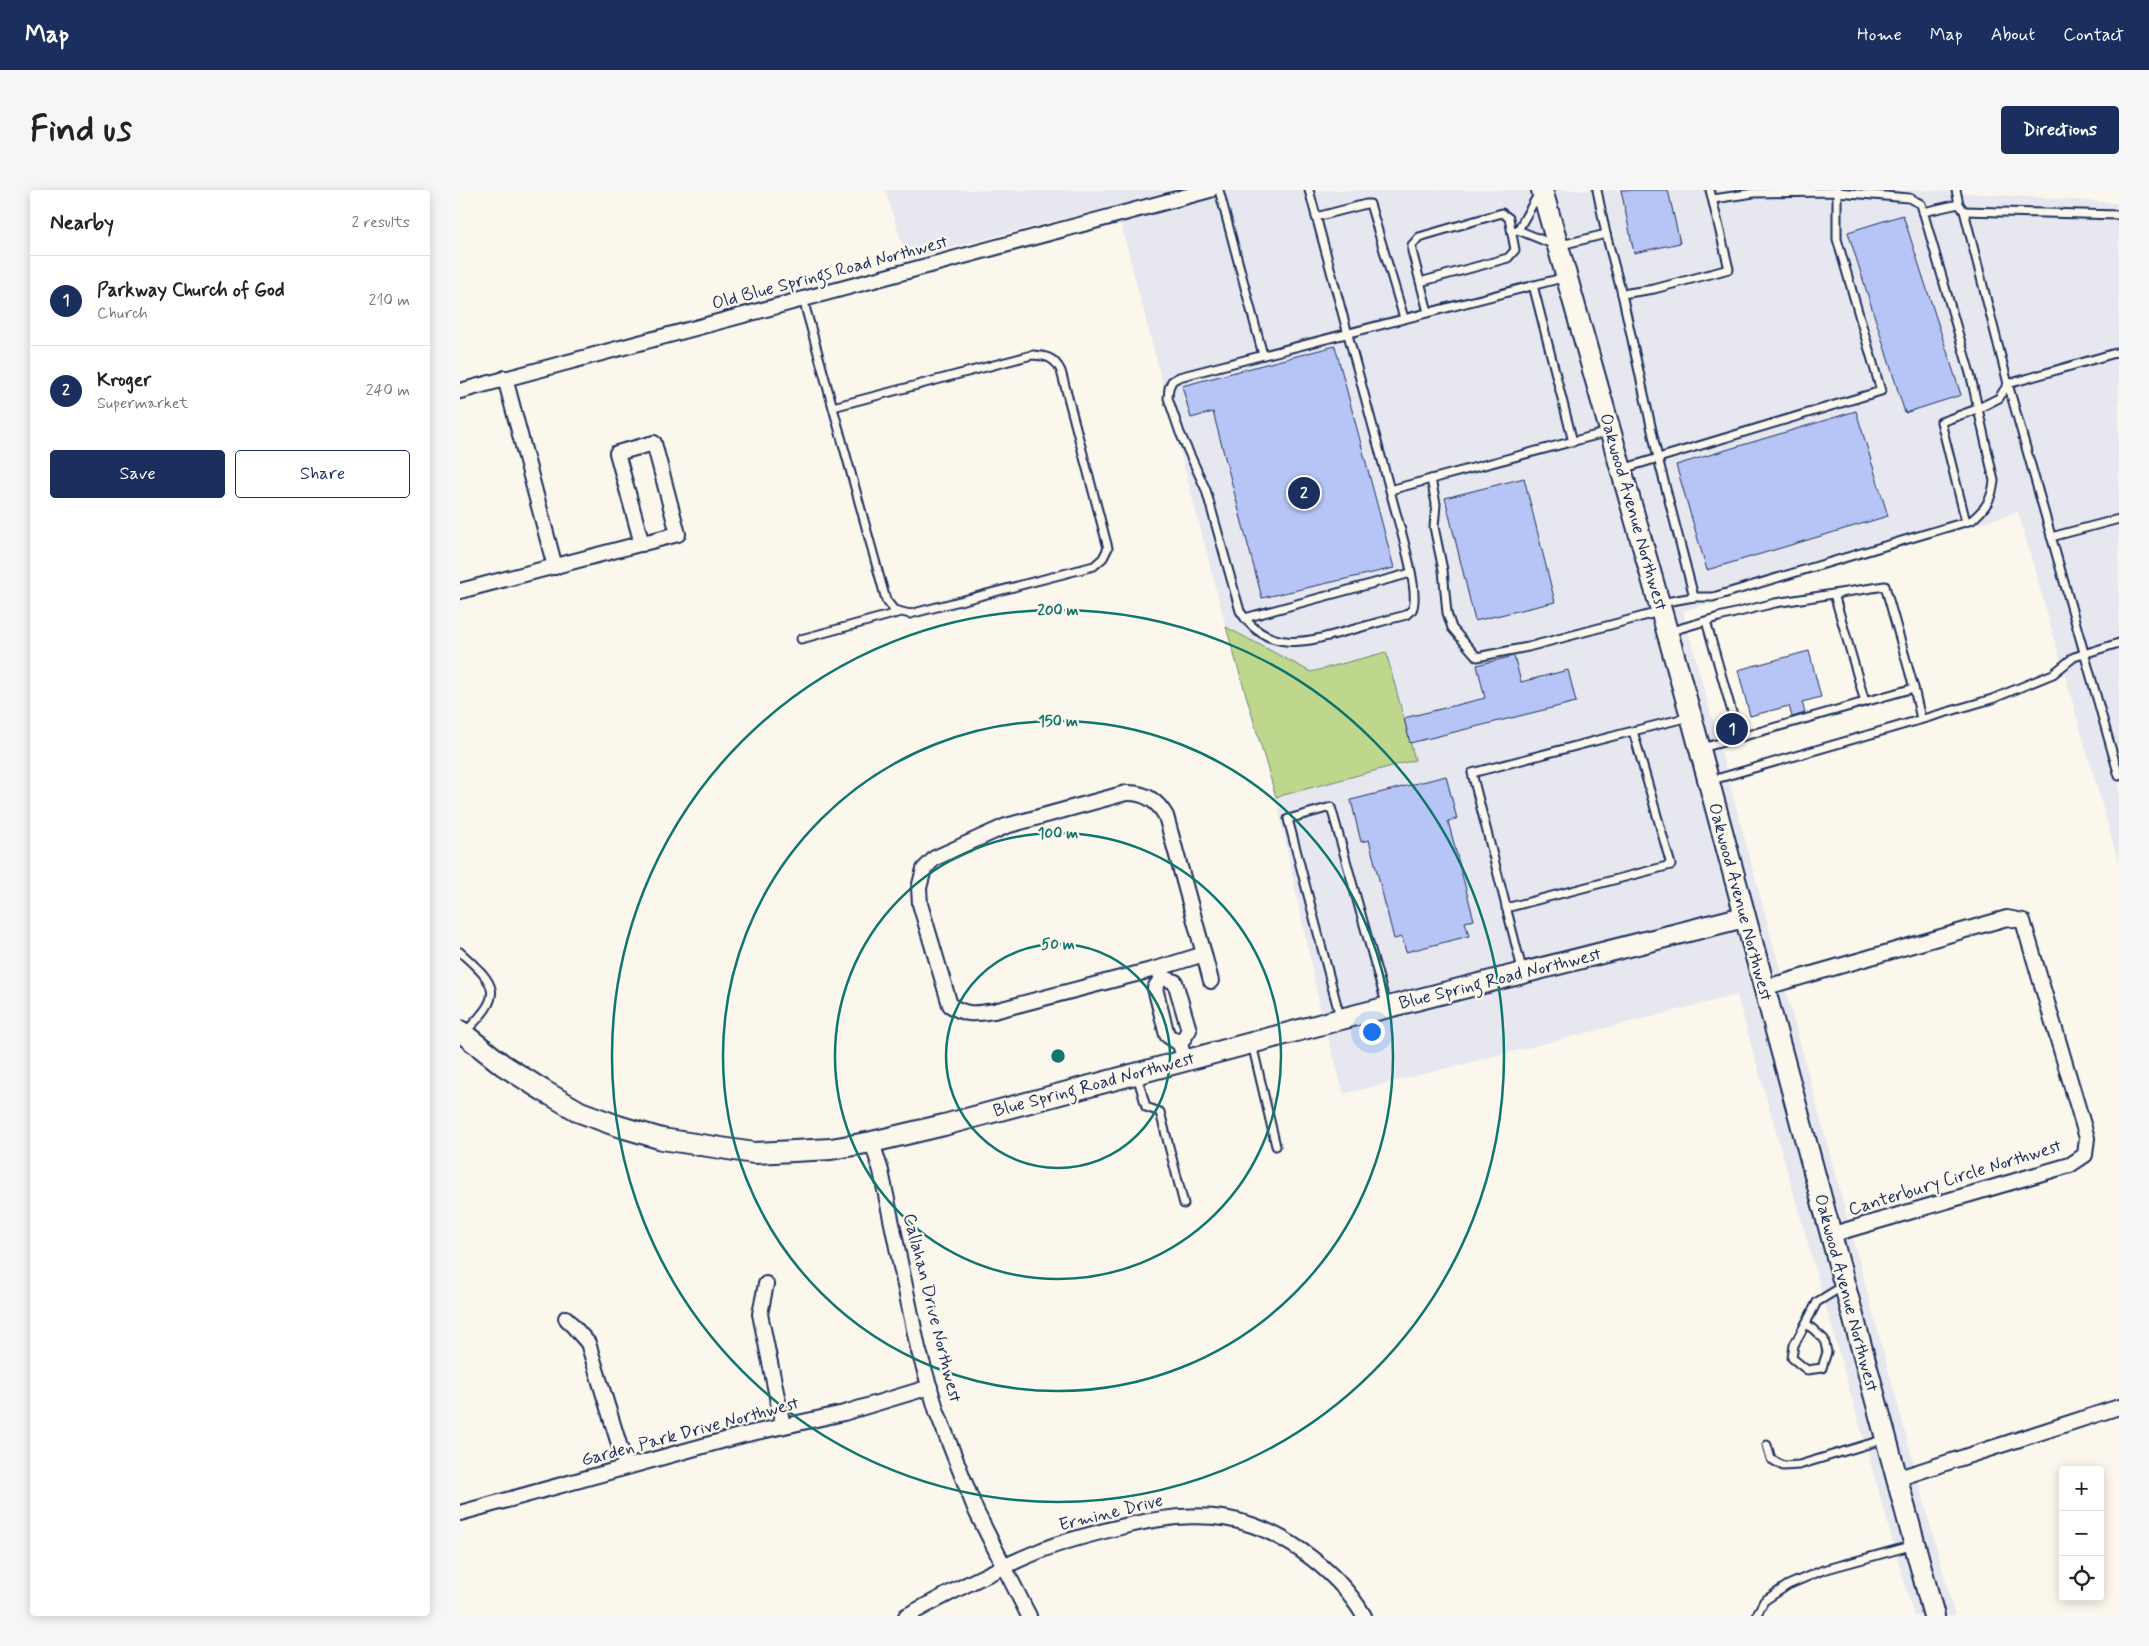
<!DOCTYPE html>
<meta charset="utf-8">
<style>
:root{--surface:#fff;--page:#f6f6f6;--text:#222;--muted:#767676;--line:#e0e0e0;--accent:#1b2f5e}
body{margin:0;font-family:Mynerve,sans-serif;background:var(--page);color:var(--text)}
.controls{position:absolute;right:15px;bottom:15px;display:grid;overflow:hidden;border-radius:5px;box-shadow:0 2px 12px #0003}
.controls button{width:45px;height:45px;display:grid;place-items:center;padding:0;border:0;border-bottom:1px solid var(--line);background:var(--surface);color:var(--text);font:25px sans-serif}
.you{position:absolute;left:911px;top:841px;width:18px;height:18px;margin:-12px;border:4px solid #fff;border-radius:50%;background:#1a73e8;box-shadow:0 0 0 8px #1a73e833}
.badge{display:grid;place-items:center;width:32px;height:32px;border-radius:50%;background:var(--accent);color:#fff;font-size:16px;font-weight:700}
.pin{position:absolute;translate:-50% -50%;border:2px solid #fff;box-shadow:0 1px 5px #0006}
.list{margin:0;padding:0;list-style:none}
h2{display:flex;justify-content:space-between;align-items:center;height:65px;margin:0;padding:0 20px;font-size:21px}
h2 small{font-size:16px;font-weight:400;color:var(--muted)}
.list li{display:grid;grid-template-columns:32px 1fr auto;gap:15px;align-items:center;box-sizing:border-box;height:90px;padding:0 20px;border-top:1px solid var(--line)}
.list b{display:block;font-size:19px;white-space:nowrap}
.list p{margin:0;font-size:16px;white-space:nowrap;color:var(--muted)}
.list em{font-size:16px;font-style:normal;color:var(--muted)}
.actions{display:flex;gap:10px;padding:15px 20px}
.actions a{flex:1;padding:11px 0;border:1px solid var(--accent);border-radius:5px;text-align:center;font-size:18px;color:var(--accent)}
.actions .main{background:var(--accent);color:#fff}
.icon{flex:none;width:28px;height:28px;fill:none;stroke:currentColor;stroke-width:2;stroke-linecap:round;stroke-linejoin:round}
.map{position:relative;flex:none;width:1659px;height:1426px;overflow:hidden;border-radius:5px}
header{display:flex;align-items:center;gap:30px;box-sizing:border-box;height:70px;padding:0 25px;background:var(--accent);color:#fff}
header strong{font-size:24px}
nav{display:flex;gap:28px;margin-inline-start:auto;font-size:18px}
.intro{display:flex;align-items:center;justify-content:space-between;box-sizing:border-box;height:120px;padding:0 30px}
h1{margin:0;font-size:35px}
.button{padding:12px 22px;border-radius:5px;background:var(--accent);color:#fff;font-size:18px;font-weight:700}
main{display:flex;gap:30px;padding:0 30px}
aside{flex:1;background:var(--surface);border-radius:5px;box-shadow:0 2px 12px #0003}
.map>svg:first-child{display:block}
.built{fill:#e7e8ef}
.green{fill:#bfd78d;stroke:#6d8376}
.building{fill:#b7c5f6;stroke:#1b2f5e}
.lines{fill:none;stroke-linecap:round;stroke-linejoin:round}
.lane-casing{stroke:#1b2f5e;stroke-width:11}
.street-casing{stroke:#1b2f5e;stroke-width:18}
.secondary-casing{stroke:#1b2f5e;stroke-width:24}
.lane{stroke:#fbf7ec;stroke-width:7}
.street{stroke:#fbf7ec;stroke-width:14}
.secondary{stroke:#fbf7ec;stroke-width:20}
.ring{fill:none;stroke:#0f766e;stroke-width:2.5}
.labels{text-anchor:middle;dominant-baseline:central;stroke-width:4.5;stroke-linejoin:round;paint-order:stroke}
.street-label{font-size:18px;fill:#1b2f5e;stroke:#fbf7ec}
.centre{fill:#0f766e;stroke:#fbf7ec;stroke-width:2.5}
.ring-label{font-size:15px;text-anchor:middle;font-weight:bold;fill:#0f766e;stroke:#fbf7ec;stroke-width:4.5;stroke-linejoin:round;paint-order:stroke}
</style>
<header>
<strong>Map</strong>
<nav><a>Home</a><a>Map</a><a>About</a><a>Contact</a></nav>
</header>
<div class="intro"><h1>Find us</h1><a class="button">Directions</a></div>
<main>
<aside>
<h2>Nearby<small>2 results</small></h2>
<ul class="list">
<li><span class="badge">1</span><div><b>Parkway Church of God</b><p>Church</p></div><em>210 m</em></li>
<li><span class="badge">2</span><div><b>Kroger</b><p>Supermarket</p></div><em>240 m</em></li>
</ul>
<div class="actions"><a class="main">Save</a><a>Share</a></div>
</aside>
<div class="map">
<svg width="1659" height="1426" viewBox="0 0 1659 1426">
<rect width="100%" height="100%" fill="#fbf7ec"/>
<filter id="ink" filterUnits="userSpaceOnUse"><feTurbulence type="fractalNoise" baseFrequency=".02" numOctaves="2"/><feDisplacementMap in="SourceGraphic" scale="10" xChannelSelector="R" yChannelSelector="G"/><feConvolveMatrix kernelMatrix="1 2 1 2 8 2 1 2 1" color-interpolation-filters="sRGB"/></filter>
<g filter="url(#ink)">
<!-- built -->
<polygon class="built" points="425,0 1466,0 1659,13 1659,674 1558,322 1223,421 1495,1426 1454,1426 1277,805 884,904 861,822 816,607 955,570 926,463 851,482 766,437 656,15 447,69"/>
<!-- green -->
<polygon class="green" points="766,437 851,482 926,462 955,570 816,607"/>
<!-- building -->
<g class="building">
<polygon points="1161,0 1208,0 1220,53 1174,63"/>
<polygon points="1443,25 1501,205 1445,223 1388,42"/>
<polygon points="875,156 934,378 802,408 753,222 731,228 722,196"/>
<polygon points="1396,221 1428,326 1247,380 1216,275"/>
<polygon points="1064,288 1095,412 1015,431 985,308"/>
<polygon points="1349,461 1361,507 1342,512 1345,523 1332,527 1329,516 1290,526 1278,480"/>
<polygon points="1054,466 1061,492 1108,480 1116,512 950,553 944,528 1025,508 1017,475"/>
<polygon points="986,586 997,629 988,631 1014,730 1005,732 1009,746 946,762 942,747 934,749 909,650 901,652 891,610"/>
</g>
<g class="lines">
<!-- lane casing -->
<g class="lane-casing">
<g id="lane">
<polyline points="759,0 803,165"/>
<polyline points="849,0 930,300 1148,242"/>
<polyline points="1137,0 1146,44"/>
<polyline points="1496,0 1499,14 1504,21 1548,194 1659,586"/>
<polyline points="1504,21 1659,25"/>
<polyline points="1463,22 1499,14"/>
<polyline points="856,27 906,14 910,14 944,128"/>
<polyline points="1058,40 1079,3"/>
<polyline points="1052,41 1058,40 1097,56 1146,44 1162,104 1198,268 1234,407"/>
<polyline points="960,92 1048,68 1055,60 1049,28 1042,23 959,47 952,55 952,61 968,122"/>
<polyline points="1073,95 1113,252"/>
<polyline points="1162,104 1194,99 1269,79 1250,0"/>
<path d="M 343,109 L 426,410 L 434,420 L 450,424 L 634,376 L 643,368 L 648,358 L 601,181 C 594,167 587,166 572,165 L 373,217"/>
<polyline points="1162,279 1421,201 1377,49 1377,0"/>
<polyline points="971,289 976,314 974,337 983,380 987,423 992,438 1017,467 1068,457 1199,422"/>
<path d="M 930,300 C 935,323 962,402 952,420 C 951,420 947,424 946,425 C 926,430 906,436 887,441 C 846,453 806,463 780,421 L 746,300 L 720,243 L 708,208 L 709,198 L 712,191 L 719,187 L 1106,87"/>
<polyline points="1506,332 1481,232 1517,219 1539,208 1548,194 1659,162"/>
<polyline points="1591,347 1659,329"/>
<polyline points="1374,404 1405,512"/>
<path d="M 1200,413 L 1234,407 L 1253,407 L 1512,330 C 1526,318 1532,309 1534,291 L 1511,187 L 1461,14 L 1449,8 L 1377,2 L 1294,3 L 1253,9"/>
<polyline points="785,428 951,383"/>
<polyline points="1246,431 1279,547"/>
<polyline points="1208,442 1259,427 1315,413 1425,396 1454,498 1242,558"/>
<polyline points="341,449 441,422"/>
<polyline points="1454,498 1461,529"/>
<polyline points="1173,541 1229,527"/>
<polyline points="1249,591 1532,509 1593,484 1614,467 1659,453"/>
<polyline points="1046,718 1211,675 1173,541 1012,583 1063,783"/>
<path d="M 0,762 C 38,796 44,804 5,842"/>
<polyline points="880,827 828,629 871,617 927,817"/>
<polyline points="792,854 816,956"/>
<polyline points="677,885 686,917 700,922 724,1014"/>
<polygon points="1346,1133 1364,1149 1367,1162 1362,1178 1347,1180 1332,1168 1334,1155"/>
<polyline points="1346,1133 1357,1112 1383,1096"/>
<polyline points="1307,1255 1311,1269 1323,1276 1339,1275 1425,1249"/>
<polyline points="1296,1426 1304,1411 1328,1395 1363,1380 1454,1355"/>
</g>
</g>
<!-- street casing -->
<g class="street-casing">
<g id="street">
<polyline points="45,188 95,377"/>
<polyline points="0,201 750,0"/>
<polyline points="0,401 218,344 194,253 157,263 182,354"/>
<polyline points="744,764 751,791"/>
<path d="M 699,778 L 744,764 L 706,626 C 697,610 684,602 666,603 L 546,636 L 475,668 L 464,679 L 459,698 L 460,714 L 490,815 C 506,826 516,824 534,821 L 699,778 L 702,787"/>
<polyline points="1303,798 1547,728 1563,731 1627,948 1625,965 1610,975 1370,1045"/>
<polyline points="720,854 729,840 715,792 702,787 695,798 707,845 720,854 725,871"/>
<polyline points="412,952 421,981 458,1158 477,1222 516,1321 569,1426"/>
<polyline points="306,1094 300,1124 323,1236"/>
<polyline points="106,1128 128,1153 166,1277"/>
<polyline points="1436,1289 1659,1217"/>
<polyline points="0,1323 283,1245 384,1223 470,1197"/>
<path d="M 446,1426 C 490,1403 535,1379 582,1360 C 609,1349 640,1342 669,1335 C 709,1326 752,1321 792,1335 C 810,1341 826,1350 842,1361 C 866,1378 889,1400 904,1426"/>
</g>
</g>
<!-- secondary casing -->
<g class="secondary-casing">
<g id="secondary">
<polyline points="1082,0 1231,526 1474,1426"/>
<polyline points="0,841 43,875 84,901 120,922 158,936 202,949 294,963 371,959 412,952 484,935 881,829 1284,727"/>
</g>
</g>
<!-- lane -->
<use href="#lane" class="lane"/>
<!-- street -->
<use href="#street" class="street"/>
<!-- secondary -->
<use href="#secondary" class="secondary"/>
</g>
</g>
<!-- distance rings -->
<g class="ring">
<circle cx="598" cy="866" r="112"/>
<circle cx="598" cy="866" r="223"/>
<circle cx="598" cy="866" r="335"/>
<circle cx="598" cy="866" r="446"/>
</g>
<g class="labels">
<!-- street labels -->
<g class="street-label">
<text transform="translate(370 83) rotate(-15)">Old Blue Springs Road Northwest</text>
<text transform="translate(1173 322) rotate(74)">Oakwood Avenue Northwest</text>
<text transform="translate(1280 712) rotate(75)">Oakwood Avenue Northwest</text>
<text transform="translate(1040 789) rotate(-14)">Blue Spring Road Northwest</text>
<text transform="translate(634 895) rotate(-15)">Blue Spring Road Northwest</text>
<text transform="translate(1495 988) rotate(-17)">Canterbury Circle Northwest</text>
<text transform="translate(1386 1103) rotate(75)">Oakwood Avenue Northwest</text>
<text transform="translate(472 1118) rotate(76)">Callahan Drive Northwest</text>
<text transform="translate(230 1242) rotate(-15)">Garden Park Drive Northwest</text>
<text transform="translate(651 1323) rotate(-14)">Ermine Drive</text>
</g>
</g>
<circle cx="598" cy="866" r="8" class="centre"/>
<g class="ring-label">
<text x="598" y="425">200 m</text>
<text x="598" y="536">150 m</text>
<text x="598" y="648">100 m</text>
<text x="598" y="759">50 m</text>
</g>
</svg>
<div class="controls">
<button>+</button>
<button>−</button>
<button><svg class="icon" aria-label="locate" viewBox="0 0 24 24"><circle cx="12" cy="12" r="6"/><path d="M12 2v4M12 18v4M2 12h4M18 12h4"/></svg></button>
</div>
<div class="you"></div>
<div class="pin badge" style="left:1272px;top:539px">1</div>
<div class="pin badge" style="left:844px;top:303px">2</div>
</div>
</main>
